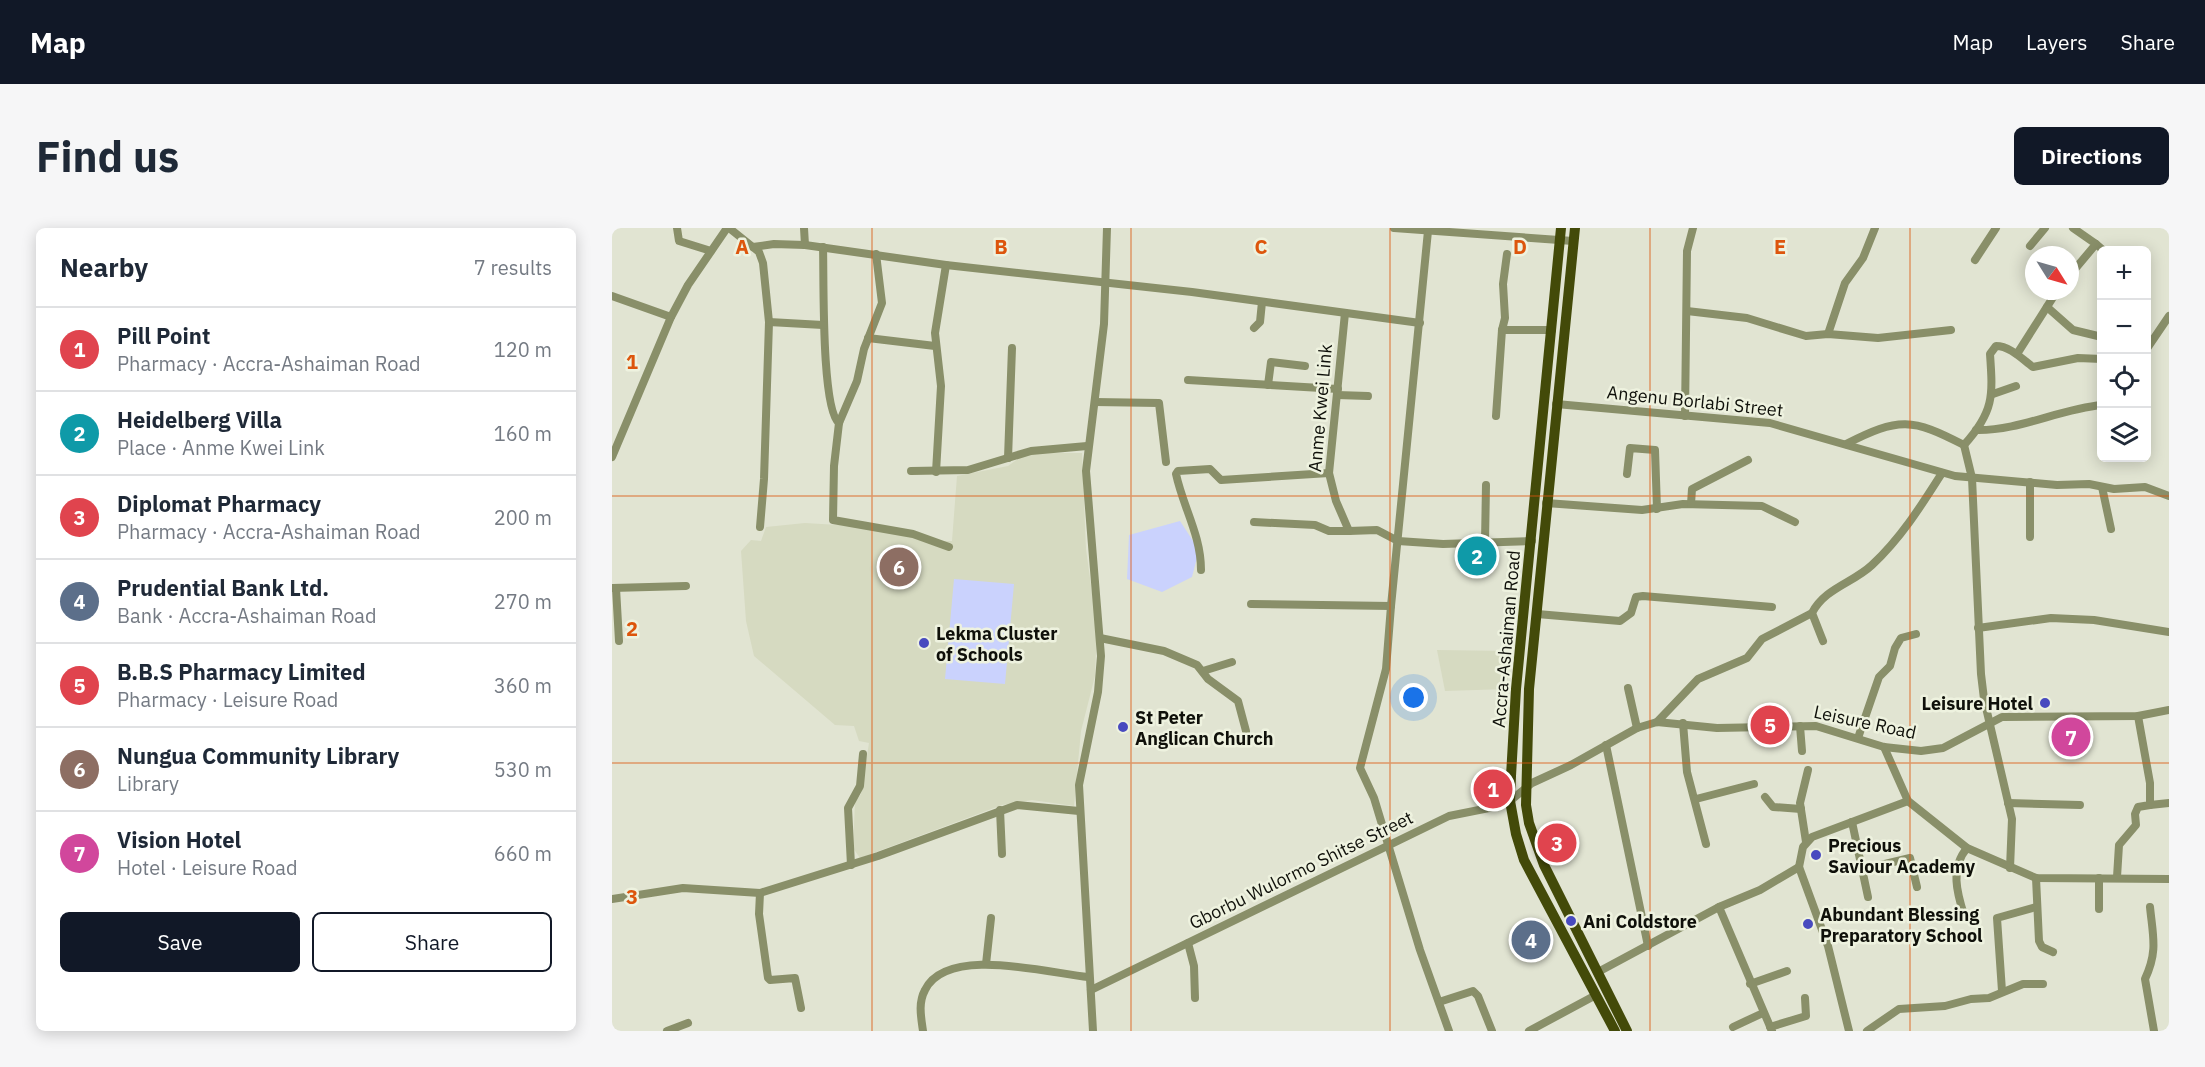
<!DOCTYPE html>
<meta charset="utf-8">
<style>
:root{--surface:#fff;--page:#f6f6f7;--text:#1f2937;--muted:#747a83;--line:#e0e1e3;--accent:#111827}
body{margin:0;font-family:"IBM Plex Sans",sans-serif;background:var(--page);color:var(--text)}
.controls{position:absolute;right:18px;top:18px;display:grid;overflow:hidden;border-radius:9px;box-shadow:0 3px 15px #0003}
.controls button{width:54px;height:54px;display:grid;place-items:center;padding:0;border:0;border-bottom:2px solid var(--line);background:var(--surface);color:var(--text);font:30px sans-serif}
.compass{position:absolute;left:1413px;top:18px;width:54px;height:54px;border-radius:50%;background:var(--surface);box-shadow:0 3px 15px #0003;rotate:127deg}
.you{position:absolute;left:802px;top:470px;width:21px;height:21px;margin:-15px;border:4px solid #fff;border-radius:50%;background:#1a73e8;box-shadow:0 0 0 9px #1a73e833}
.badge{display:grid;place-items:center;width:39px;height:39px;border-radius:50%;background:var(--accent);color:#fff;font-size:20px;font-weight:700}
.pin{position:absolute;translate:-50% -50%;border:3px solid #fff;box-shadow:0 2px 6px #0006}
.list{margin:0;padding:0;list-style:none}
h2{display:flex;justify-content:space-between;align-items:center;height:78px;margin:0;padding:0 24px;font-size:26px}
h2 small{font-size:20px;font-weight:400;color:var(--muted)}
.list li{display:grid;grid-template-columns:39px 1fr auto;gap:18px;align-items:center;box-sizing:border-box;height:84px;padding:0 24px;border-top:2px solid var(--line)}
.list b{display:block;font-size:22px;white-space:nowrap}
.list p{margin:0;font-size:20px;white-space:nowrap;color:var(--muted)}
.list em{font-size:20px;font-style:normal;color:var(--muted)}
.actions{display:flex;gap:12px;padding:18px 24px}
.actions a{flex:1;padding:14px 0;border:2px solid var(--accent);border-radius:9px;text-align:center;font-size:21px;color:var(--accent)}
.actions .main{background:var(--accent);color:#fff}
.icon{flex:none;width:33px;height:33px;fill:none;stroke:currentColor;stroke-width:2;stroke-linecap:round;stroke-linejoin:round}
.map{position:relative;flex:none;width:1557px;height:803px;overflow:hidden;border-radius:9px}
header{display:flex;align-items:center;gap:36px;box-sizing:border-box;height:84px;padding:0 30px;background:var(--accent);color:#fff}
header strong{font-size:28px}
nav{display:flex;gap:33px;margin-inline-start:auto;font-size:21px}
.intro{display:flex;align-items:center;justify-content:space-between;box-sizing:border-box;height:144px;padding:0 36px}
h1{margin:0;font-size:42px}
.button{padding:15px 27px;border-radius:9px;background:var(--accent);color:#fff;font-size:21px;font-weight:700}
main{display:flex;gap:36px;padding:0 36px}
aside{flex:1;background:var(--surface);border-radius:9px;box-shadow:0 3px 15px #0003}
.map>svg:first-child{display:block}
.built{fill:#d6dac1}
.green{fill:#cad2fd}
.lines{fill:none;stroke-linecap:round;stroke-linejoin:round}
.minor{stroke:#898f69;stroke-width:8}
.major{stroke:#434a09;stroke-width:10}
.grid{fill:none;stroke:#dd550c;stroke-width:1.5;stroke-opacity:0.55}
.poi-dot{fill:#484abf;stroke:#eef2df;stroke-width:2}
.labels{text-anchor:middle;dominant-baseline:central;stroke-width:5;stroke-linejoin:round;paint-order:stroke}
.street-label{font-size:18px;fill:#0f100a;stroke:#eef2df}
.poi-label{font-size:18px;font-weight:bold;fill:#0f100a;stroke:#eef2df;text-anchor:start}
.grid-label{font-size:20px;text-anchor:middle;font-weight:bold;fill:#dd550c;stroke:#eef2df;stroke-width:5;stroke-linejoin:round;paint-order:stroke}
</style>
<header>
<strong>Map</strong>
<nav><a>Map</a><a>Layers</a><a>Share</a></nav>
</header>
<div class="intro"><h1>Find us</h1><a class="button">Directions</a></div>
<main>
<aside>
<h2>Nearby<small>7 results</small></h2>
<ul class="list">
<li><span class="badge" style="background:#e0444e">1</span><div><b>Pill Point</b><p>Pharmacy · Accra-Ashaiman Road</p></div><em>120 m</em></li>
<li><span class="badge" style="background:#0f9aa8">2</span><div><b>Heidelberg Villa</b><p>Place · Anme Kwei Link</p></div><em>160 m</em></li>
<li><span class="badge" style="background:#e0444e">3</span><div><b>Diplomat Pharmacy</b><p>Pharmacy · Accra-Ashaiman Road</p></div><em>200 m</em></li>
<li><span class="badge" style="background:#5c6f8a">4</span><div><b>Prudential Bank Ltd.</b><p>Bank · Accra-Ashaiman Road</p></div><em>270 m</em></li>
<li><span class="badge" style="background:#e0444e">5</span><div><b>B.B.S Pharmacy Limited</b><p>Pharmacy · Leisure Road</p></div><em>360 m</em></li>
<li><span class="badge" style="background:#8d6e63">6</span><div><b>Nungua Community Library</b><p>Library</p></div><em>530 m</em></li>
<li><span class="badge" style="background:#d1479c">7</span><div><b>Vision Hotel</b><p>Hotel · Leisure Road</p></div><em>660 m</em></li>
</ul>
<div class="actions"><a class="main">Save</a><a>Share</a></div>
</aside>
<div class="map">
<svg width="1557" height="803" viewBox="0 0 1557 803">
<rect width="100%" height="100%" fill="#e1e4d2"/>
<!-- built -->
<g class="built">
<polygon points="414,225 470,225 474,321 485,401 483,448 469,503 462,578 420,572 390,577 248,630 241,620 243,574 249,566 257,515 247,513 242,498 223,497 142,428 134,393 129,323 139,312 149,313 154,299 193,295 260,299 323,313 340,313 345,248 396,238"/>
<polygon points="825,422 897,423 895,461 833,463"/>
</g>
<!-- green -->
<g class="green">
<polygon points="568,293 587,322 580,349 550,364 515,351 517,307"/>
<polygon points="342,351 402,356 393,456 333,451"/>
</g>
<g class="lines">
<!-- minor -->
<g class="minor">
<polyline points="65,0 67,13 99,23"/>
<polyline points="117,0 147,24 151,35 157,94 152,251 148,299"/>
<polyline points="192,0 193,17"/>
<polyline points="782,0 961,13"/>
<polyline points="1484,16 1491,22"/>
<polyline points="1418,18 1433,0"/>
<polyline points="141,19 162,16 193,17 334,37 580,64 808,95"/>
<path d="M 211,19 C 212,47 209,181 227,195"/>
<polyline points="264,26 270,75 252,121 245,153 227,195 222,238 221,292 301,306 337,319"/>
<polyline points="1363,32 1384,0"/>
<polyline points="1458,47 1484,16 1461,0"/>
<polyline points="0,68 59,89"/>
<polyline points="1435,79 1461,102 1490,109"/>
<polyline points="1075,83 1135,90 1194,108 1216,106 1266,110 1339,102"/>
<polyline points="733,85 717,245 724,273 737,303 765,302 786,313 831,316 920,313"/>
<polyline points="157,94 211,97"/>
<polyline points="642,100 648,94 650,74"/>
<polyline points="890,102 893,90 891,56 895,26"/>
<polyline points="1216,106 1233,55 1251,30 1263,0"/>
<polyline points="256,110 323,118"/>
<polyline points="1534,122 1557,88"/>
<polyline points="1405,126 1445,63"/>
<polyline points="576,152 726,161"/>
<polyline points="656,157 659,134 693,138"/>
<polyline points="1381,166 1404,158"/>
<polyline points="725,167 756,168"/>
<polyline points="483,174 547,175 554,234"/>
<polyline points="944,176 1158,195 1343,248 1445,257 1477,256 1502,261 1533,259 1557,268"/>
<polyline points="884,188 890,102 940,102"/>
<polyline points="1073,188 1075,23 1081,0"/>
<path d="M 1364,202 C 1407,203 1447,181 1490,177"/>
<path d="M 1234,216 C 1287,189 1300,190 1352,217"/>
<polyline points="1352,217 1360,250 1369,446 1372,471 1400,591 1398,640"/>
<path d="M 1352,217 C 1382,184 1381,168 1378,126 L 1384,118 C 1398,118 1410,131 1421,139 L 1466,130 L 1490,131"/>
<polyline points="0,229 59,89 76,57 115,0"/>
<polyline points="396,230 400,120"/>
<polyline points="299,243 356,242 419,223 475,218"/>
<polyline points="324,244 329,158 323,105 334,37"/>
<polyline points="1015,246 1018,220 1043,222 1045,281"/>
<polyline points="1418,254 1418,309"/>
<polyline points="1490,259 1499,301"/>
<polyline points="934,275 1030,282 1071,276 1150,278 1183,294"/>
<polyline points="1079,276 1080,261 1136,232"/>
<polyline points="642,294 703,297 717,303 737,303"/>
<polyline points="873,314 874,257"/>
<path d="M 589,342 C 589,307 571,279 564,246 L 566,243 L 598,241 L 609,252 L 717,245"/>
<polyline points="0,360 74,358"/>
<polyline points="4,360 7,413"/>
<polyline points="639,376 779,378 816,3"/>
<polyline points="779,378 774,441 748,540 762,570 808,722 837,803"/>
<polyline points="925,386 1008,393 1019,385 1024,369 1031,368 1160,379"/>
<polyline points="1366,400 1439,390 1482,392 1557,404"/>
<polyline points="488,410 552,423 585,437 596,451 626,473 634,503"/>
<path d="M 1211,413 L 1200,385 C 1213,360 1241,355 1260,337 C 1289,310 1309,278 1330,245"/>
<polyline points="591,443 620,434"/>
<polyline points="1016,460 1025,500"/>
<polyline points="1045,494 1086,451 1135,430 1150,411 1200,385"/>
<polyline points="1071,495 1075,544 1094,616"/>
<polyline points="1188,498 1190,523"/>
<polyline points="1246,510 1267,449 1278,438 1283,420 1289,410 1304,406"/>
<polyline points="994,517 1036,718"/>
<polyline points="1272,519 1296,573 1355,620 1424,650 1557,651"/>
<polyline points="1153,569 1161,579 1189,581"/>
<polyline points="1084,571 1142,556"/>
<polyline points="1396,575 1468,577"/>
<polyline points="1538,577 1557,575"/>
<polyline points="388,582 390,626"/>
<polyline points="1240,594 1256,669"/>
<polyline points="1194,614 1188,575 1196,542"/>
<polyline points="239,637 236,580 248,558 251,526"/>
<polyline points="1252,641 1298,630 1305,659"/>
<polyline points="1505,649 1507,617 1524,597 1523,586 1526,579 1538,577 1538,555 1526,488"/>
<polyline points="1424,650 1427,713 1430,719 1441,724"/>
<polyline points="1487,650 1487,681"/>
<polyline points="148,665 147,686 156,750 158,752 183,750 189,780"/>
<polyline points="0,671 71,660 148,665 266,628 405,577 467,583"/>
<path d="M 1538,679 C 1541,709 1546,723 1533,751 L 1542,803"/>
<path d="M 1352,687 C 1345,665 1338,640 1355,620"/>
<polyline points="576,715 582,738 583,770"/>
<polyline points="374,736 379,690"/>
<polyline points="986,744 1107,679"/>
<polyline points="1138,756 1175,743"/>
<polyline points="479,762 837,588 887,578 898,573 920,555 959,537 1025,500 1045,494 1105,500 1204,498 1272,519 1309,523 1331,520 1390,489 1526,488 1557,482"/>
<polyline points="1390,763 1385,690 1424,679"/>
<polyline points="827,774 861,763 866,768 880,803"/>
<polyline points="1121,799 1151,785"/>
<polyline points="1158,799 1194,788 1193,770"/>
<polyline points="55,803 76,795"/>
<path d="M 311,803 C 309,789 306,775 313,762 C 335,717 436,745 476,749"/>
<polyline points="481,803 467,557 486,464 489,428 474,243 492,96 495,0"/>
<polyline points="917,803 984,767"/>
<polyline points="1160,803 1107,679 1148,662 1187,639"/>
<polyline points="1237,803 1216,718 1187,639 1191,619 1200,609 1296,573"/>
<polyline points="1255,803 1287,781 1333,778 1359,771 1377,770 1411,756 1431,756"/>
</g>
<!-- major -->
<g class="major">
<polyline points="949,0 904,461 899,548 898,573 904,606 912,632 1003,803"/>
<polyline points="963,0 917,461 914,577 917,595 932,637 1015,803"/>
</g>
</g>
<!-- grid -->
<path class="grid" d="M 260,0 L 260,803M 519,0 L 519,803M 778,0 L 778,803M 1038,0 L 1038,803M 1298,0 L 1298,803M 0,268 L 1557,268M 0,535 L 1557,535"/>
<!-- markers -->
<g class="poi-dot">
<circle cx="312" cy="415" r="6"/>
<circle cx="1433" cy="475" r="6"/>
<circle cx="511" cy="499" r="6"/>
<circle cx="1204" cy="627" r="6"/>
<circle cx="959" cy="693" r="6"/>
<circle cx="1196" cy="696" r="6"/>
</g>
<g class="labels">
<!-- street labels -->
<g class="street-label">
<text transform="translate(1083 173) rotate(6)">Angenu Borlabi Street</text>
<text transform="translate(708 180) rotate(-85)">Anme Kwei Link</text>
<text transform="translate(894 411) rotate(-85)">Accra-Ashaiman Road</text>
<text transform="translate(1253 494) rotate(12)">Leisure Road</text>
<text transform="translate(689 642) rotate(-26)">Gborbu Wulormo Shitse Street</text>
</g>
<!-- poi labels -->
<g class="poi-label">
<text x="324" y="405">Lekma Cluster<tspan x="324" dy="21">of Schools</tspan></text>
<text x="1421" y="475" text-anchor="end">Leisure Hotel</text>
<text x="523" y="489">St Peter<tspan x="523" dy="21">Anglican Church</tspan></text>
<text x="1216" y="617">Precious<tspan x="1216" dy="21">Saviour Academy</tspan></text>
<text x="1208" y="686">Abundant Blessing<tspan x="1208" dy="21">Preparatory School</tspan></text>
<text x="971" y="693">Ani Coldstore</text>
</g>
</g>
<g class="grid-label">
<text x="130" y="26">A</text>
<text x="389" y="26">B</text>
<text x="649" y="26">C</text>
<text x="908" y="26">D</text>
<text x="1168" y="26">E</text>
<text x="20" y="141">1</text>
<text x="20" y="408">2</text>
<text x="20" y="676">3</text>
</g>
</svg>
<div class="controls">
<button>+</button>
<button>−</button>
<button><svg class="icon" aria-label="locate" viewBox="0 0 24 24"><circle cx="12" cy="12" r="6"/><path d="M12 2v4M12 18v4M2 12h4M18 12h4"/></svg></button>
<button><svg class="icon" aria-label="layers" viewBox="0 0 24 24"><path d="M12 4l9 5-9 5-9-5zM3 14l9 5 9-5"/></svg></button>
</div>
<svg class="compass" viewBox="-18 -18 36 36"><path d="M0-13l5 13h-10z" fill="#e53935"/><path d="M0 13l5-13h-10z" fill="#747a83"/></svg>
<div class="you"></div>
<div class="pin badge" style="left:881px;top:561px;background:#e0444e">1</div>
<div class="pin badge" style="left:865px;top:328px;background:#0f9aa8">2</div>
<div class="pin badge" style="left:945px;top:615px;background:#e0444e">3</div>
<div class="pin badge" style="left:919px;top:712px;background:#5c6f8a">4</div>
<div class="pin badge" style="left:1158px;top:497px;background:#e0444e">5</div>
<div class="pin badge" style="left:287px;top:339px;background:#8d6e63">6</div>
<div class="pin badge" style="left:1459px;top:509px;background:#d1479c">7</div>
</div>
</main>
